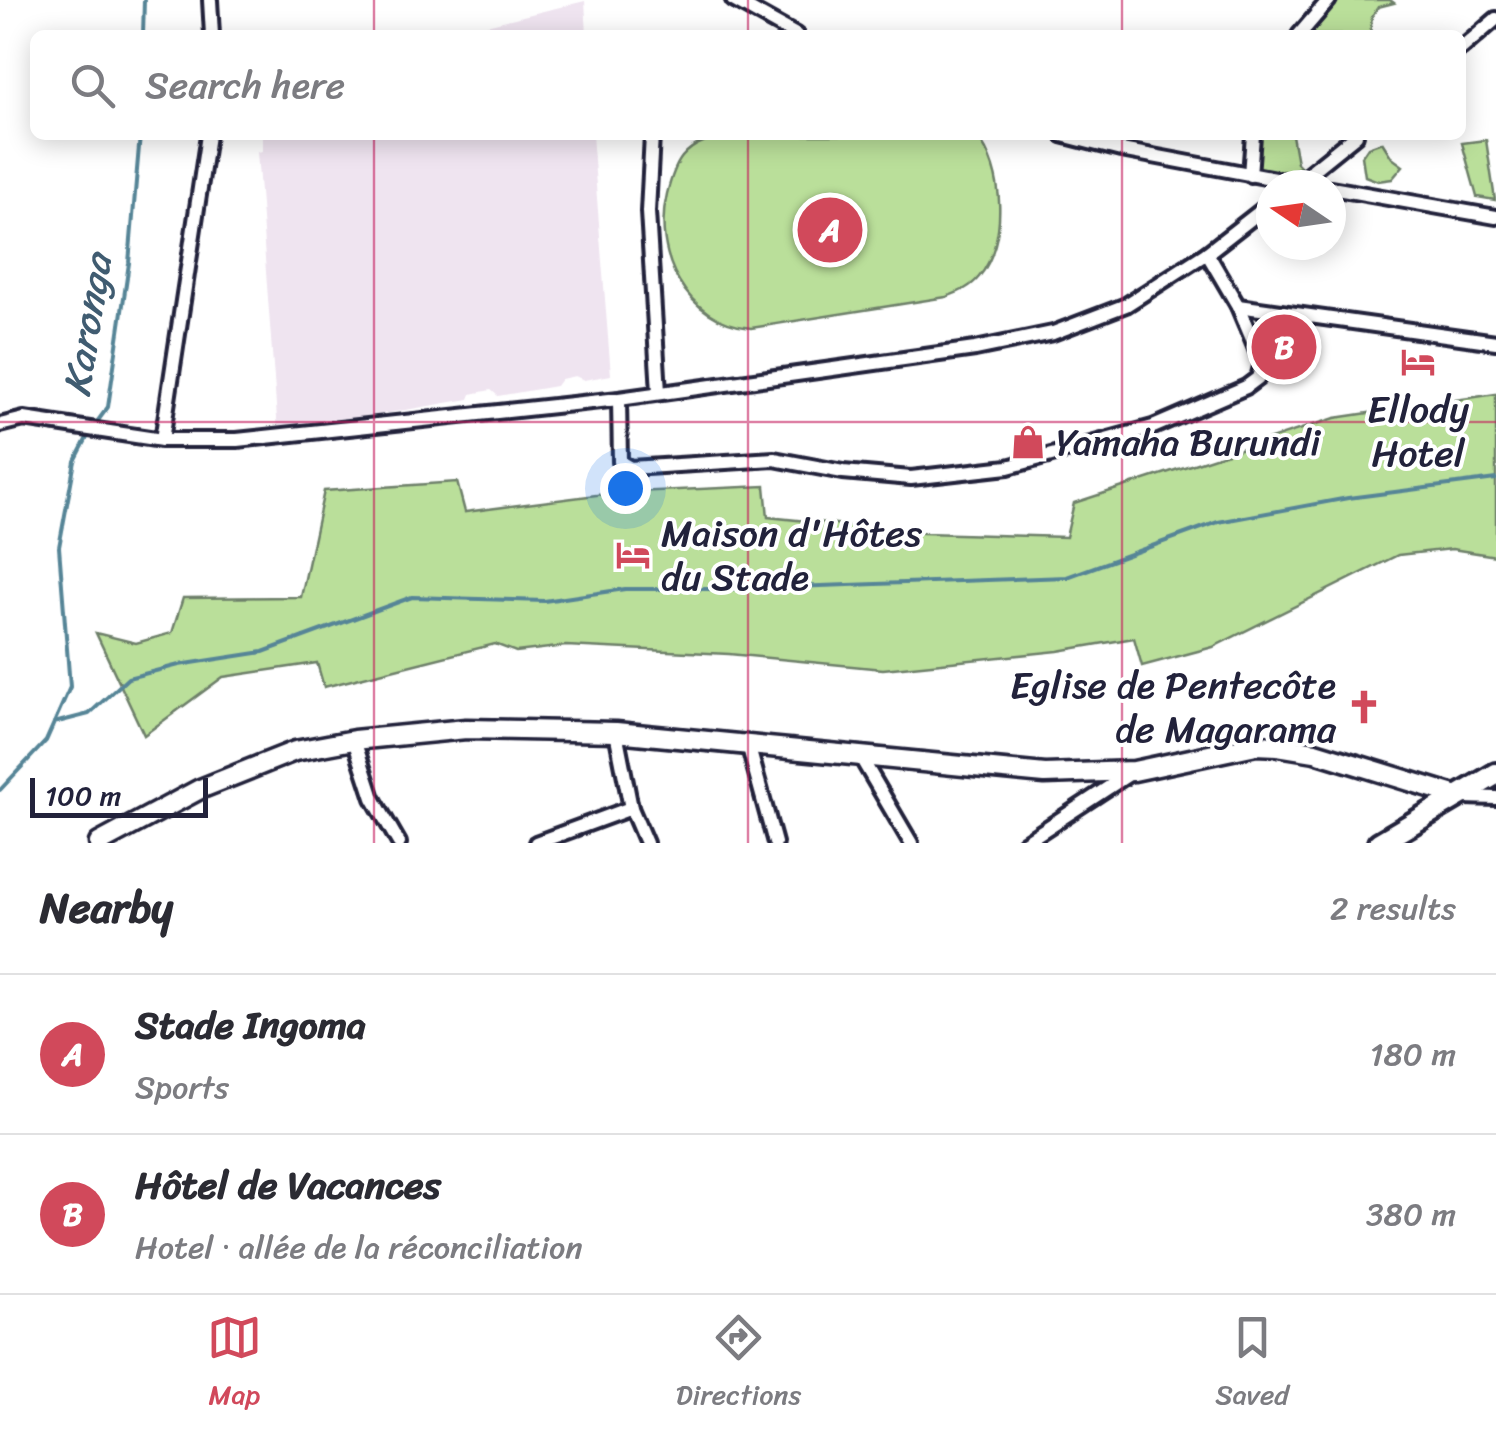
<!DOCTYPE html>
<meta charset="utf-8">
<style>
:root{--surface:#fff;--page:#f7f7f7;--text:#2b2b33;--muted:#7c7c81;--line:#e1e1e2;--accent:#d1495b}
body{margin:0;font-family:Sriracha,sans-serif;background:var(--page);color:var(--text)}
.compass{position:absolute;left:1256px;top:170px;width:90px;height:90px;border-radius:50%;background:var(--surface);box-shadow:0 5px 25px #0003;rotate:283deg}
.scale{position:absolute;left:30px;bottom:25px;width:178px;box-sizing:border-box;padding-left:10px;border:5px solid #22223b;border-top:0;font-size:28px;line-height:35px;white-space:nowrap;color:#22223b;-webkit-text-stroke:8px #fff;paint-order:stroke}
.you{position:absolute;left:625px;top:488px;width:35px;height:35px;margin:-25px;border:8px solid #fff;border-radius:50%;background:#1a73e8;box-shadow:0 0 0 15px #1a73e833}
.badge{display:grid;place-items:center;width:65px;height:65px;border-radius:50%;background:var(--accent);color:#fff;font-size:32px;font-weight:700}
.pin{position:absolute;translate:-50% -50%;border:5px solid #fff;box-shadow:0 2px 10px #0006}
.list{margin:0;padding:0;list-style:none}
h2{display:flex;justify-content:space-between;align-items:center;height:130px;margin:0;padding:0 40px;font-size:42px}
h2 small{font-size:32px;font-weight:400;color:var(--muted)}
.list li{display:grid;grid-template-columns:65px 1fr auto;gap:30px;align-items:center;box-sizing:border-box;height:160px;padding:0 40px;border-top:2px solid var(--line)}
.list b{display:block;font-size:38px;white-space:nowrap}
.list p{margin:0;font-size:32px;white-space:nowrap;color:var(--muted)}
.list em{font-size:32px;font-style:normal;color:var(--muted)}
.icon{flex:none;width:55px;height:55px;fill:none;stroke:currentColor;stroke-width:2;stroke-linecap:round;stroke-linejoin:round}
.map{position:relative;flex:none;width:1496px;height:843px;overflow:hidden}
.search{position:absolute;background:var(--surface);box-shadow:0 5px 25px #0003;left:30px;right:30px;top:30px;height:110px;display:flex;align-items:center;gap:25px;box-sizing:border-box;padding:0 35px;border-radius:15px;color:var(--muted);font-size:38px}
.sheet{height:450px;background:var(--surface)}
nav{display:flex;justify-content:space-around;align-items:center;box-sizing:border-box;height:140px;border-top:2px solid var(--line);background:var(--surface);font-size:28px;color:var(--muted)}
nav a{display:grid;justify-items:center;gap:5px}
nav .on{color:var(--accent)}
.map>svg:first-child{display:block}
.built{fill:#efe4f0}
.green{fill:#badf9a;stroke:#6e806a;stroke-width:2.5}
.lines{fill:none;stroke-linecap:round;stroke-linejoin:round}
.stream{stroke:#568597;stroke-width:4}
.street-casing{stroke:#22223b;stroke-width:20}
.secondary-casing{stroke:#22223b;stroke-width:25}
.primary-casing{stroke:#22223b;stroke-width:28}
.street{stroke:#fff;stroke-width:12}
.secondary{stroke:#fff;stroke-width:18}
.primary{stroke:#fff;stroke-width:20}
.grid{fill:none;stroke:#c2185b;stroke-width:2.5;stroke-opacity:0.55}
.labels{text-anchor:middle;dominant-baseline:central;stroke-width:8;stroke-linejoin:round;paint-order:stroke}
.poi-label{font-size:38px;fill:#22223b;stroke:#fff;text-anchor:start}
.water-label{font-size:40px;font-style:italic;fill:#405c71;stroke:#fff}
</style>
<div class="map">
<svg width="1496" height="843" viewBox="0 0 1496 843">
<rect width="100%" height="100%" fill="#fff"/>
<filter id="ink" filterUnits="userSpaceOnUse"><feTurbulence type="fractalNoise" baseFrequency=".01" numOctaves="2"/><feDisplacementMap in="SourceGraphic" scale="20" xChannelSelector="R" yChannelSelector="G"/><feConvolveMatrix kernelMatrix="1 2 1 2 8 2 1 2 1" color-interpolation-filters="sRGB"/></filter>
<g filter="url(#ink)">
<!-- built -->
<g class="built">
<polygon points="585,1 587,35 445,35"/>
<polygon points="262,135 592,135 611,375 584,380 575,376 561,379 556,386 498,396 491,390 471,394 469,399 278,432 257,152 262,151"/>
</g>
<!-- green -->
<g class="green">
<polygon points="1335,0 1390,0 1394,3 1378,7 1372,16 1370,35 1305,35"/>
<path d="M 731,135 L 976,135 C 1005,169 1008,242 979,277 C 970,288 959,292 946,297 L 751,328 C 686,322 652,254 667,194 C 670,182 674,167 682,157 C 694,142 713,138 731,135 Z"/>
<polygon points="1257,135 1292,135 1297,163 1301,167 1282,174 1257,168 1254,166"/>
<polygon points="1486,140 1495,200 1477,197 1462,143"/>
<polygon points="1382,142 1392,158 1403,166 1392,179 1378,181 1365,176 1362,156 1368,147"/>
<polygon points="1496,394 1496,556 1452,549 1398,555 1213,647 1142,666 1134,638 1058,651 883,669 729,654 566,646 516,652 495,644 324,687 317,663 223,677 144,735 96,633 136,643 172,633 183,598 301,597 324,491 457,482 465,512 612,493 765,486 768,517 923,533 1066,537 1074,503 1335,418"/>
</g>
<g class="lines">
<!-- stream -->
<g class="stream">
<polyline points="143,35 144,0"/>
<polyline points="94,426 108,407 129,263 140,135"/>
<polyline points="54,723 89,714 128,678 179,665 263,652 412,597 544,601 625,589 737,589 1067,577 1218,522 1348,498 1496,479"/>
<polyline points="0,790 46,741 70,687 59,547 75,461 89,434"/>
</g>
<!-- street casing -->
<g class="street-casing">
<g id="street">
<polyline points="210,0 212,35"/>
<polyline points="733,0 796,35"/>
<polyline points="1299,35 1329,0"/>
<polyline points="1461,49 1496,19"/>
<polyline points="652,135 648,212 659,392"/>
<polyline points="1062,135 1121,150 1308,185"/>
<polyline points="1250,175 1253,135"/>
<polyline points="1294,185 1356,135"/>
<polyline points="1331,188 1496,217"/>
<polyline points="1238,306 1496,342"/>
<polyline points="619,399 620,462 630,468 774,459 843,472 911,478 1008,467 1153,427 1246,387 1258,378 1262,363 1238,306 1207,253"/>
<polyline points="0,425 24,419 162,440 237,440 619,399 975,349 1053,333 1126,305 1207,253 1271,203"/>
<polyline points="162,440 208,135"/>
<polyline points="616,732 631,808 646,843"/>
<polyline points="354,740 373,798 399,843"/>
<polyline points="748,744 775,843"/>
<polyline points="860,756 911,843"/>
<polyline points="1464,797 1496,798"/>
<polyline points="536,843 631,808"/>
<polyline points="1024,843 1132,772"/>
</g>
</g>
<!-- secondary casing -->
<g class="secondary-casing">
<polyline id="secondary" points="99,843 200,789 295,751 354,740 466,729 616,732 1045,774 1134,771 1256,745 1278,746 1315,752 1458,796"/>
</g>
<!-- primary casing -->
<g class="primary-casing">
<polyline id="primary" points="1379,843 1496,774"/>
</g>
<!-- street -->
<use href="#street" class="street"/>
<!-- secondary -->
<use href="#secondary" class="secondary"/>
<!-- primary -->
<use href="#primary" class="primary"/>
</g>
</g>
<!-- grid -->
<path class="grid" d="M 374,0 L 374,35M 748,0 L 748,35M 1122,0 L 1122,35M 374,135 L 374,843M 748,135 L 748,843M 1122,135 L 1122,843M 0,422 L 1496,422"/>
<!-- icons -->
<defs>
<g id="hotel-bare" transform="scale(2.7)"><path d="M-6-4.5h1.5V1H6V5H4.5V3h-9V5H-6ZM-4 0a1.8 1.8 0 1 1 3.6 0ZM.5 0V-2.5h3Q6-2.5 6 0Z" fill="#d1495b" stroke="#fff" stroke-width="2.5" paint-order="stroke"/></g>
<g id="shop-bare" transform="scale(2.7)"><path d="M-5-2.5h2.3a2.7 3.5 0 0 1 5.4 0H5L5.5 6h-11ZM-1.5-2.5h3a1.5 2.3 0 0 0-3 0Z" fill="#d1495b" stroke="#fff" stroke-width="2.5" paint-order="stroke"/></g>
<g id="church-bare" transform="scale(2.7)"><path d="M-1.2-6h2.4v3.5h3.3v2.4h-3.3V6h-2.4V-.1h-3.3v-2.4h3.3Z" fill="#d1495b" stroke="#fff" stroke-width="2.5" paint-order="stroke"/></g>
</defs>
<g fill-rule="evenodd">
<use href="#hotel-bare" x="1418" y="362"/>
<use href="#shop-bare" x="1028" y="442"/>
<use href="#hotel-bare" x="633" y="555"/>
<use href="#church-bare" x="1364" y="707"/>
</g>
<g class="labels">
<!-- poi labels -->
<g class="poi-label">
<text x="1418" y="409" text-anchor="middle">Ellody<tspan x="1418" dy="44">Hotel</tspan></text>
<text x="1056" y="442">Yamaha Burundi</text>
<text x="661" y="533">Maison d'Hôtes<tspan x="661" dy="44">du Stade</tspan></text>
<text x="1336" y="685" text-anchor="end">Eglise de Pentecôte<tspan x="1336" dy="44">de Magarama</tspan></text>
</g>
<!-- water labels -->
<g class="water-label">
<text transform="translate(87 325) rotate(-81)">Karonga</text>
</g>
</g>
</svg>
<svg class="compass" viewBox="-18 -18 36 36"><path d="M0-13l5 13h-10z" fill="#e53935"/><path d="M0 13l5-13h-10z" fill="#7c7c81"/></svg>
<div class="scale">100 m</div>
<div class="you"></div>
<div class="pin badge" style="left:830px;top:230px">A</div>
<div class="pin badge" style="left:1284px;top:347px">B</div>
<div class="search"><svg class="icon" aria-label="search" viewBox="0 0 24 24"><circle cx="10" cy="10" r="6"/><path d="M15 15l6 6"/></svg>Search here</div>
</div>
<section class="sheet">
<h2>Nearby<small>2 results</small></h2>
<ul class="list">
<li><span class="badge">A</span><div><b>Stade Ingoma</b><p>Sports</p></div><em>180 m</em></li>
<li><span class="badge">B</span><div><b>Hôtel de Vacances</b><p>Hotel · allée de la réconciliation</p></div><em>380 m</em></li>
</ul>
</section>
<nav>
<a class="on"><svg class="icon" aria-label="map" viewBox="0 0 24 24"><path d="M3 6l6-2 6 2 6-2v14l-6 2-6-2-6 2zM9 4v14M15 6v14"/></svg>Map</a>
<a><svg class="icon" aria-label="directions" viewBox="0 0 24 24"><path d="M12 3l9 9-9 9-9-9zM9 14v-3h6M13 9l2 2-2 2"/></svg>Directions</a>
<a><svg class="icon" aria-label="saved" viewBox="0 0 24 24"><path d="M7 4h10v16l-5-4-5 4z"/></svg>Saved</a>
</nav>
